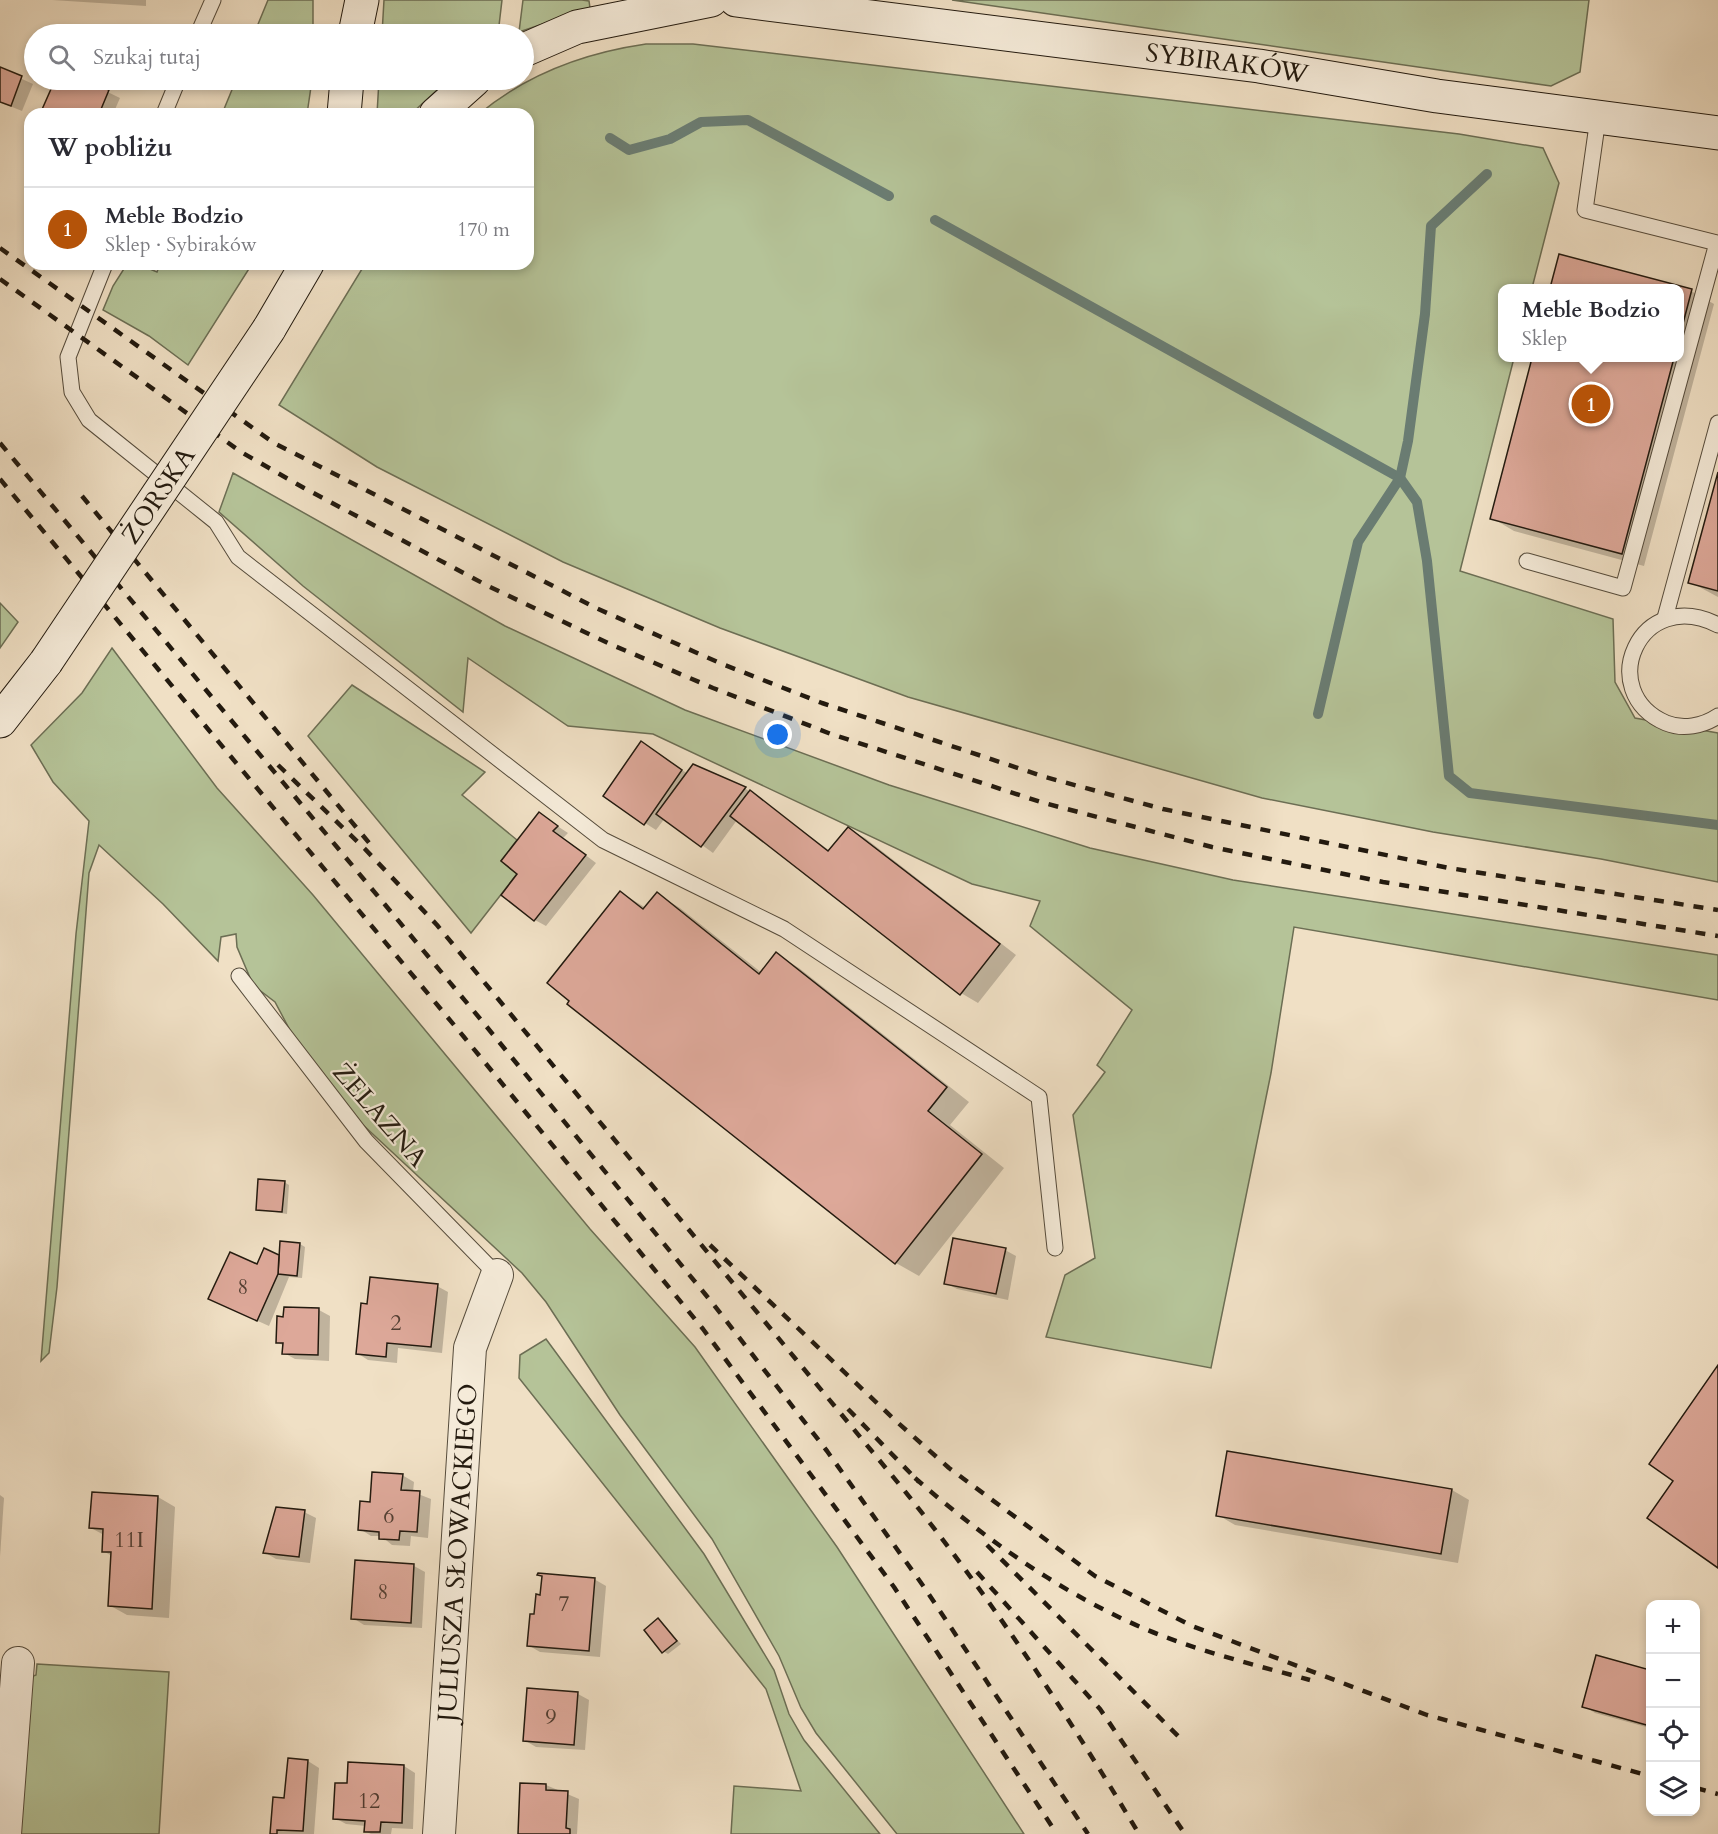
<!DOCTYPE html>
<html lang="pl">
<meta charset="utf-8">
<style>
:root{--surface:#fff;--page:#f2f2f3;--text:#2b2b33;--muted:#7c7c81;--line:#e1e1e2;--accent:#b45309}
body{margin:0;font-family:Cardo,serif;background:var(--page);color:var(--text)}
.controls{position:absolute;right:18px;bottom:18px;display:grid;overflow:hidden;border-radius:12px;box-shadow:0 3px 9px #0003}
.controls button{width:54px;height:54px;display:grid;place-items:center;padding:0;border:0;border-bottom:2px solid var(--line);background:var(--surface);color:var(--text);font:30px sans-serif}
.you{position:absolute;left:778px;top:735px;width:21px;height:21px;margin:-15px;border:4px solid #fff;border-radius:50%;background:#1a73e8;box-shadow:0 0 0 9px #1a73e833}
.badge{display:grid;place-items:center;width:39px;height:39px;border-radius:50%;background:var(--accent);color:#fff;font-size:20px;font-weight:700}
.pin{position:absolute;translate:-50% -50%;border:3px solid #fff;box-shadow:0 2px 6px #0006}
.popup{position:absolute;left:1498px;top:284px;width:186px;height:78px;box-sizing:border-box;display:grid;place-content:center;border-radius:12px;background:var(--surface);filter:drop-shadow(0 2px 4px #0005);font-size:20px;white-space:nowrap;color:var(--muted)}
.popup b{font-size:22px;color:var(--text)}
.popup::after{content:'';position:absolute;left:50%;top:100%;margin-left:-12px;border:12px solid transparent;border-top-color:var(--surface)}
.list{margin:0;padding:0;list-style:none}
h2{display:flex;justify-content:space-between;align-items:center;height:78px;margin:0;padding:0 24px;font-size:26px}
h2 small{font-size:20px;font-weight:400;color:var(--muted)}
.list li{display:grid;grid-template-columns:39px 1fr auto;gap:18px;align-items:center;box-sizing:border-box;height:84px;padding:0 24px;border-top:2px solid var(--line)}
.list b{display:block;font-size:22px;white-space:nowrap}
.list p{margin:0;font-size:20px;white-space:nowrap;color:var(--muted)}
.list em{font-size:20px;font-style:normal;color:var(--muted)}
.icon{flex:none;width:33px;height:33px;fill:none;stroke:currentColor;stroke-width:2;stroke-linecap:round;stroke-linejoin:round}
.map{position:relative;flex:none;width:1718px;height:1834px;overflow:hidden}
.search{position:absolute;background:var(--surface);box-shadow:0 3px 9px #0003;left:24px;top:24px;width:510px;height:66px;display:flex;align-items:center;gap:15px;box-sizing:border-box;padding:0 21px;border-radius:33px;color:var(--muted);font-size:22px}
.panel{position:absolute;background:var(--surface);box-shadow:0 3px 9px #0003;left:24px;top:108px;width:510px;height:162px;border-radius:18px}
.map>svg:first-child{display:block}
.green{fill:#b5c398;stroke:#6c6e54;stroke-width:1.5}
.shadow{fill:#0003}
.lines{fill:none;stroke-linecap:round;stroke-linejoin:round}
.stream{stroke:#6a7c72;stroke-width:10}
.building{fill:#dda899;stroke:#231a0f;stroke-width:1.5}
.service-casing{stroke:#564c3c;stroke-width:17}
.minor-casing{stroke:#564c3c;stroke-width:34}
.secondary-casing{stroke:#231a0f;stroke-width:35}
.service{stroke:#f5ebd9;stroke-width:15}
.minor{stroke:#f5ebd9;stroke-width:32}
.secondary{stroke:#f5ebd9;stroke-width:33}
.rail{stroke:#231a0f;stroke-width:4.5;stroke-dasharray:10 10;stroke-linecap:butt}
.secondary-bridge-casing{stroke:#231a0f;stroke-width:35;stroke-linecap:butt}
.secondary-bridge{stroke:#f5ebd9;stroke-width:33}
.labels{text-anchor:middle;dominant-baseline:central;stroke-width:4.5;stroke-linejoin:round;paint-order:stroke}
.number-label{font-size:22px;fill:#523e32}
.street-label{font-size:26px;fill:#231a0f;stroke:#f5ebd9}
</style>
<div class="map">
<svg width="1718" height="1834" viewBox="0 0 1718 1834">
<rect width="100%" height="100%" fill="#f0e0c5"/>
<filter id="stains"><feTurbulence type="fractalNoise" baseFrequency=".00333" numOctaves="4"/><feColorMatrix values="0 0 0 0 .2 0 0 0 0 .09 0 0 0 0 .02 0 0 0 .5 -.17"/></filter>
<radialGradient id="worn" r=".72"><stop offset=".6" stop-color="#630" stop-opacity="0"/><stop offset="1" stop-color="#630" stop-opacity=".3"/></radialGradient>
<!-- green -->
<g class="green">
<polygon points="268,0 313,0 313,34 254,34"/>
<polygon points="384,0 502,0 498,34 382,34"/>
<polygon points="523,0 582,0 589,1 590,8 519,32"/>
<polygon points="952,0 1589,0 1580,72 1551,86"/>
<path d="M 646,44 L 693,44 L 1459,134 L 1543,148 L 1559,183 L 1532,288 L 1502,288 L 1502,358 L 1514,358 L 1460,571 L 1613,619 L 1615,682 L 1635,718 L 1718,733 L 1718,882 L 1601,859 L 1433,832 L 1262,798 L 908,697 L 720,628 L 563,562 L 377,467 L 279,405 L 365,264 L 528,264 L 528,114 L 479,114 C 527,74 584,53 646,44 Z"/>
<polygon points="236,80 312,80 307,114 222,114"/>
<polygon points="379,80 448,80 411,114 377,114"/>
<polygon points="127,264 138,264 157,272 160,264 252,264 188,365 149,336 103,310 113,286"/>
<polygon points="233,473 505,626 685,710 889,785 1090,848 1233,880 1718,955 1718,1000 1294,927 1271,1073 1211,1368 1046,1337 1065,1275 1095,1258 1073,1115 1105,1072 1097,1065 1132,1010 1030,926 1040,901 972,884 653,734 568,726 468,658 463,712 303,586 219,512"/>
<polygon points="0,603 18,622 0,648"/>
<polygon points="112,648 217,788 313,895 590,1229 695,1347 837,1547 1024,1834 897,1834 816,1733 801,1708 779,1656 712,1539 620,1415 546,1302 522,1273 362,1124 292,1034 275,1002 258,989 251,980 237,947 236,934 221,937 218,961 163,904 99,845 89,873 57,1287 49,1353 41,1361 76,934 89,821 53,782 31,745 82,693"/>
<polygon points="352,685 485,772 462,795 517,840 501,861 517,874 471,933 308,736"/>
<polygon points="546,1339 704,1554 774,1670 789,1714 804,1740 880,1834 731,1834 734,1786 801,1791 766,1689 519,1378 520,1355"/>
<polygon points="37,1664 169,1672 159,1834 13,1834 26,1679 36,1675"/>
</g>
<!-- shadow -->
<g class="shadow">
<polygon points="52,0 146,0 146,6"/>
<polygon points="0,69 33,84 22,111 0,102"/>
<polygon points="56,80 91,80 89,83 120,98 113,114 42,114"/>
<polygon points="1560,256 1691,291 1714,304 1644,566 1514,531 1492,518 1534,358 1680,358 1680,288 1552,288"/>
<polygon points="1718,478 1718,597 1690,582"/>
<polygon points="652,750 688,774 694,766 746,789 830,851 848,829 865,838 1016,955 978,1003 961,993 737,820 713,853 665,818 656,830 645,823"/>
<polygon points="539,814 568,833 563,838 596,863 546,926 535,920 519,874"/>
<polygon points="620,892 646,908 657,894 680,908 762,973 776,954 799,968 969,1102 950,1125 1004,1168 919,1276 896,1263"/>
<polygon points="284,1182 289,1185 287,1214 257,1209"/>
<polygon points="300,1244 305,1247 302,1278 289,1277 269,1326 222,1305 258,1266 265,1250 281,1257"/>
<polygon points="1005,1250 1016,1256 1008,1300 957,1289 946,1283"/>
<polygon points="437,1286 448,1292 442,1353 398,1348 397,1363 368,1360 357,1353 369,1306"/>
<polygon points="285,1308 319,1310 330,1316 329,1361 295,1359 284,1353 284,1346 277,1342"/>
<polygon points="402,1475 414,1482 413,1492 431,1499 428,1538 411,1536 410,1546 392,1545 381,1536 371,1536 360,1529"/>
<polygon points="1452,1490 1469,1500 1458,1563 1235,1525 1218,1515"/>
<polygon points="0,1495 4,1498 0,1557"/>
<polygon points="158,1497 175,1507 169,1618 127,1615 109,1605 112,1556 103,1551 104,1535 91,1528"/>
<polygon points="304,1512 316,1518 310,1563 276,1559 264,1552"/>
<polygon points="414,1566 425,1572 422,1628 364,1625 353,1618"/>
<polygon points="594,1579 606,1586 600,1657 540,1652 528,1645 535,1616"/>
<polygon points="658,1620 681,1644 668,1654 663,1651"/>
<polygon points="1597,1657 1650,1672 1650,1728 1595,1713 1584,1706"/>
<polygon points="578,1694 589,1700 585,1750 536,1747 524,1740"/>
<polygon points="308,1761 319,1768 314,1834 272,1834 286,1800"/>
<polygon points="404,1766 415,1773 413,1829 392,1828 391,1834 371,1834 365,1831 366,1826 346,1824 335,1818 348,1785"/>
<polygon points="546,1785 579,1799 577,1834 519,1834"/>
</g>
<g class="lines">
<!-- stream -->
<g class="stream">
<polyline points="610,138 629,150 670,139 701,122 748,120 889,196"/>
<polyline points="935,220 1400,478 1417,502 1427,561 1449,776 1470,793 1718,825"/>
<polyline points="1318,714 1358,542 1400,478 1408,441 1425,314 1431,226 1487,174"/>
</g>
</g>
<!-- building -->
<g class="building">
<polygon points="0,67 22,76 11,106 0,102"/>
<polygon points="55,80 85,80 109,90 99,114 40,114"/>
<polygon points="1559,254 1692,289 1680,335 1680,288 1550,288"/>
<polygon points="1532,358 1674,358 1622,554 1490,519"/>
<polygon points="1718,472 1718,591 1688,583"/>
<polygon points="641,741 682,770 644,825 603,796"/>
<polygon points="693,764 746,787 701,847 656,814"/>
<polygon points="750,790 828,851 848,827 1000,944 960,995 730,816"/>
<polygon points="539,812 558,826 553,831 586,855 534,921 501,895 517,874 501,861"/>
<polygon points="620,891 643,909 657,892 759,974 776,952 947,1087 928,1111 982,1154 895,1264 567,1004 569,1001 547,983"/>
<polygon points="258,1179 285,1181 282,1212 256,1210"/>
<polygon points="953,1238 1006,1248 996,1294 944,1284"/>
<polygon points="280,1241 300,1243 297,1276 278,1274"/>
<polygon points="264,1248 279,1255 278,1274 257,1321 208,1299 230,1252 257,1264"/>
<polygon points="370,1277 438,1284 431,1347 387,1343 386,1357 356,1354 361,1303 367,1304"/>
<polygon points="284,1307 319,1308 318,1355 282,1354 283,1343 276,1343 277,1316 283,1317"/>
<polygon points="1718,1365 1718,1568 1647,1518 1673,1481 1649,1464"/>
<polygon points="1227,1451 1452,1489 1441,1554 1216,1516"/>
<polygon points="372,1472 403,1474 401,1490 420,1491 417,1532 400,1531 399,1540 379,1539 379,1532 358,1530 360,1501 370,1502"/>
<polygon points="92,1492 158,1496 152,1609 108,1606 111,1552 102,1552 103,1529 89,1528"/>
<polygon points="276,1507 305,1510 299,1557 263,1553"/>
<polygon points="355,1560 414,1564 411,1623 351,1619"/>
<polygon points="538,1573 595,1578 589,1651 527,1646 530,1614 534,1614 536,1594 540,1595 542,1576 537,1575"/>
<polygon points="658,1618 677,1641 662,1653 644,1630"/>
<polygon points="1596,1655 1650,1670 1650,1726 1582,1707"/>
<polygon points="527,1688 578,1692 574,1745 523,1741"/>
<polygon points="288,1758 308,1760 303,1831 277,1830 277,1834 270,1834 273,1797 284,1798"/>
<polygon points="348,1762 404,1765 402,1823 381,1822 380,1832 364,1832 365,1821 333,1819 335,1783 347,1783"/>
<polygon points="520,1783 546,1784 546,1790 568,1791 566,1828 570,1829 570,1834 518,1834"/>
</g>
<g class="lines">
<!-- service casing -->
<g class="service-casing">
<g id="service">
<polyline points="198,34 213,0"/>
<polyline points="164,114 178,80"/>
<polyline points="105,264 68,357 72,392 89,420 216,522 238,557 603,840 784,929 1039,1097 1055,1248"/>
<polyline points="1527,561 1623,588 1717,243 1585,210 1598,118"/>
<polyline points="1665,618 1718,423"/>
<path d="M 1718,625 C 1639,585 1594,692 1666,723 C 1683,730 1703,726 1718,716"/>
<polyline points="239,976 366,1141 497,1275"/>
</g>
</g>
<!-- minor casing -->
<g class="minor-casing">
<g id="minor">
<polyline points="5,1834 18,1663"/>
<path id="s1" d="M 439,1834 L 470,1348 L 497,1275"/>
</g>
</g>
<!-- secondary casing -->
<g class="secondary-casing">
<g id="secondary">
<path id="s2" d="M 736,0 L 1259,66 L 1437,96 L 1718,133"/>
<polyline points="355,34 362,0"/>
<polyline points="524,50 577,27 711,0"/>
<polyline points="344,114 347,80"/>
<polyline points="436,114 474,80"/>
<polyline points="269,329 307,264"/>
<polyline points="0,721 46,662"/>
</g>
</g>
<!-- service -->
<use href="#service" class="service"/>
<!-- minor -->
<use href="#minor" class="minor"/>
<!-- secondary -->
<use href="#secondary" class="secondary"/>
<!-- rail -->
<g class="rail">
<polyline points="0,248 274,443 596,608 722,664 822,703 1045,777 1163,809 1449,868 1718,910"/>
<polyline points="0,279 241,452 304,488 488,586 610,644 713,688 831,734 1044,803 1212,847 1383,882 1718,936"/>
<polyline points="0,443 482,1021 714,1305 827,1451 924,1587 1088,1834"/>
<polyline points="0,479 464,1037 703,1329 894,1587 1057,1834"/>
<polyline points="82,496 370,844"/>
<path d="M 278,765 L 365,849 L 437,925 L 899,1484 C 989,1595 1066,1712 1139,1834"/>
<polyline points="710,1245 897,1422 949,1468 1095,1576 1192,1626 1427,1715 1650,1776"/>
<polyline points="848,1409 919,1482"/>
<path d="M 915,1478 C 978,1533 1048,1584 1125,1620 C 1184,1648 1248,1663 1310,1680"/>
<polyline points="987,1545 1178,1736"/>
<polyline points="977,1572 1100,1709 1185,1834"/>
<polyline points="1696,1788 1718,1794"/>
</g>
<!-- secondary-bridge casing -->
<g class="secondary-bridge-casing">
<g id="secondary-bridge">
<path id="s3" d="M 46,662 L 269,329"/>
</g>
</g>
<!-- secondary-bridge -->
<use href="#secondary-bridge" class="secondary-bridge"/>
</g>
<g class="labels">
<!-- number labels -->
<g class="number-label">
<text x="243" y="1287">8</text>
<text x="396" y="1323">2</text>
<text x="389" y="1516">6</text>
<text x="129" y="1540">11I</text>
<text x="383" y="1592">8</text>
<text x="564" y="1604">7</text>
<text x="551" y="1717">9</text>
<text x="369" y="1801">12</text>
</g>
<!-- street labels -->
<g class="street-label">
<text stroke="none"><textPath href="#s2" startOffset="495">SYBIRAKÓW</textPath></text>
<text stroke="none"><textPath href="#s3" startOffset="201">ŻORSKA</textPath></text>
<text transform="translate(380 1115) rotate(49)">ŻELAZNA</text>
<text stroke="none"><textPath href="#s1" startOffset="282">JULIUSZA SŁOWACKIEGO</textPath></text>
</g>
</g>
<rect width="100%" height="100%" filter="url(#stains)"/>
<rect width="100%" height="100%" fill="url(#worn)"/>
</svg>
<div class="controls">
<button>+</button>
<button>−</button>
<button><svg class="icon" aria-label="locate" viewBox="0 0 24 24"><circle cx="12" cy="12" r="6"/><path d="M12 2v4M12 18v4M2 12h4M18 12h4"/></svg></button>
<button><svg class="icon" aria-label="layers" viewBox="0 0 24 24"><path d="M12 4l9 5-9 5-9-5zM3 14l9 5 9-5"/></svg></button>
</div>
<div class="you"></div>
<div class="pin badge" style="left:1591px;top:404px">1</div>
<div class="popup"><b>Meble Bodzio</b>Sklep</div>
<div class="search"><svg class="icon" aria-label="search" viewBox="0 0 24 24"><circle cx="10" cy="10" r="6"/><path d="M15 15l6 6"/></svg>Szukaj tutaj</div>
<section class="panel">
<h2>W pobliżu<small></small></h2>
<ul class="list">
<li><span class="badge">1</span><div><b>Meble Bodzio</b><p>Sklep · Sybiraków</p></div><em>170 m</em></li>
</ul>
</section>
</div>
